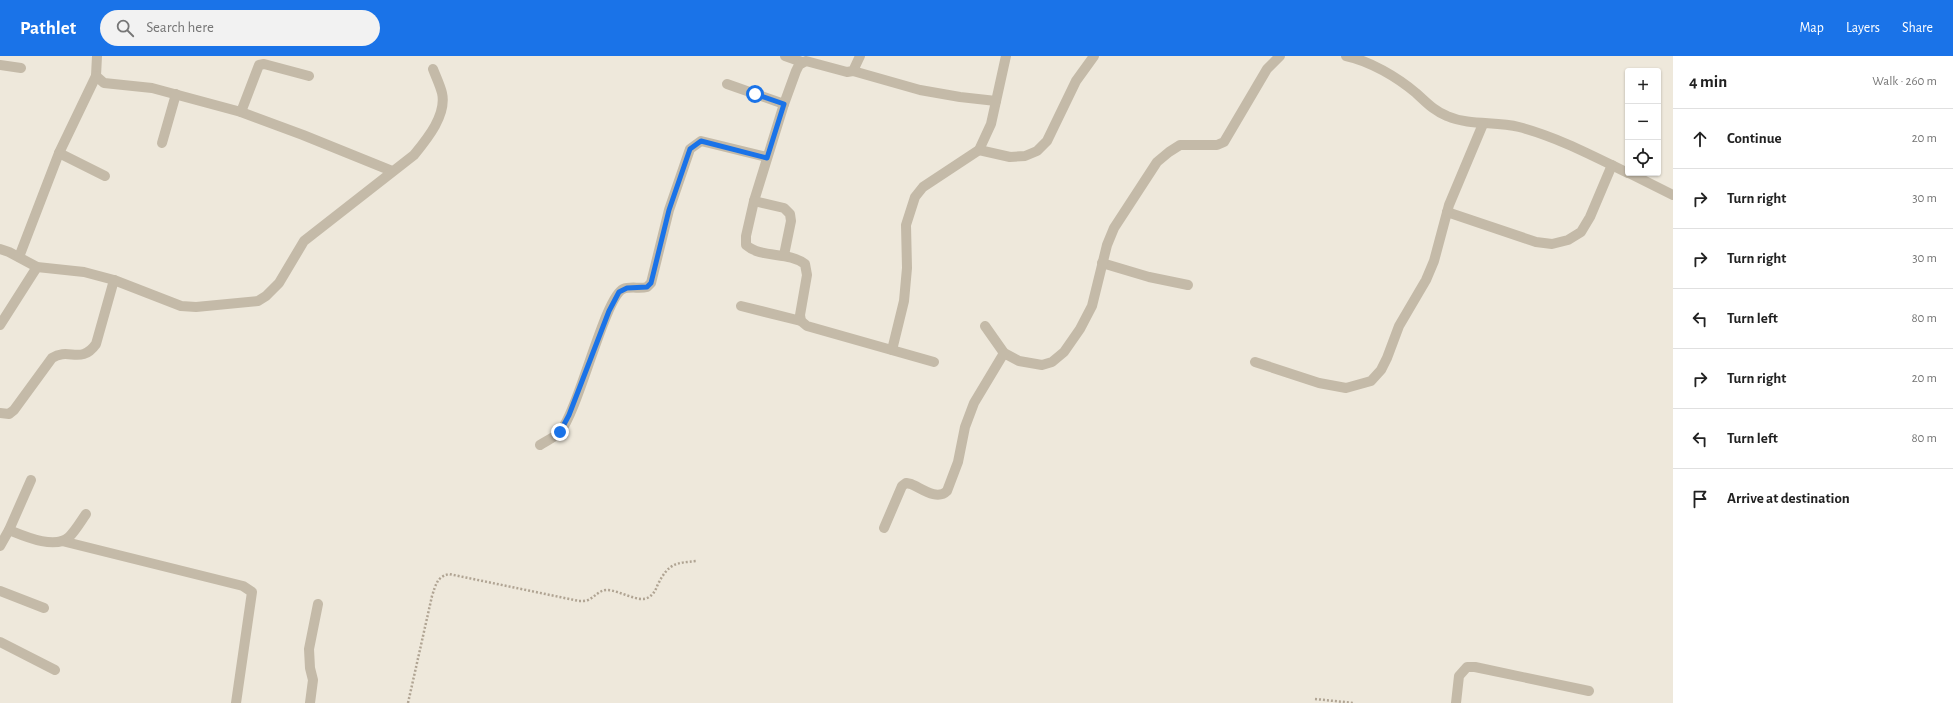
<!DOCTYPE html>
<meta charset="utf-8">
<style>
:root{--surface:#fff;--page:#f2f2f2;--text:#222;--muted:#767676;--line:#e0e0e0;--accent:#1a73e8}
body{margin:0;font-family:"Alegreya Sans",sans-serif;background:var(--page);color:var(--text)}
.controls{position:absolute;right:12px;top:12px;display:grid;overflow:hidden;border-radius:4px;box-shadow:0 1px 3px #0004}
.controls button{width:36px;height:36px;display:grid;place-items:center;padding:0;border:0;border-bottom:1px solid var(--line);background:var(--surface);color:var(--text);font:20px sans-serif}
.stop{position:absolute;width:12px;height:12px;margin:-9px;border:3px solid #1a73e8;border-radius:50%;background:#fff}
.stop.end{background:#1a73e8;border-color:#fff;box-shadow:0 1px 4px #0008}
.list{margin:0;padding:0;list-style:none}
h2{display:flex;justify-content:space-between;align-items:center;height:52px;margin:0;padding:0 16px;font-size:17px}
h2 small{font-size:13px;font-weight:400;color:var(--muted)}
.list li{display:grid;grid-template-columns:26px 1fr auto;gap:12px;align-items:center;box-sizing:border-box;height:60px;padding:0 16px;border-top:1px solid var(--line)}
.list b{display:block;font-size:15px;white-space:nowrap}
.list em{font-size:13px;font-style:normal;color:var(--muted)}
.icon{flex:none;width:22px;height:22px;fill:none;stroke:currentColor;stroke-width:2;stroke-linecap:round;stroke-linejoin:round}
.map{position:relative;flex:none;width:1673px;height:647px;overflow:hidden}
header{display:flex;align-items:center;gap:24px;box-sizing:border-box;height:56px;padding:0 20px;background:var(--accent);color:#fff}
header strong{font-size:19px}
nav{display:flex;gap:22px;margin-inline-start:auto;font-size:14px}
.search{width:280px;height:36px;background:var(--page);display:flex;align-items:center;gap:10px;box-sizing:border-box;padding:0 14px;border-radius:22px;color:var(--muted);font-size:15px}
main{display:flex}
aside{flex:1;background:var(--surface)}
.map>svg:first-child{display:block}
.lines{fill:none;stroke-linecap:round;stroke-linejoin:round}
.path{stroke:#b0a493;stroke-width:2.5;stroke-dasharray:2 2;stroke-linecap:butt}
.minor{stroke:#c4baa8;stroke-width:10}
.route{stroke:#1a73e8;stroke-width:5}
</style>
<header>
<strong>Pathlet</strong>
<div class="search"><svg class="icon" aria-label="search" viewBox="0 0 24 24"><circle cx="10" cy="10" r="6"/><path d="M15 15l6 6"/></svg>Search here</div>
<nav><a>Map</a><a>Layers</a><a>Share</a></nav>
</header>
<main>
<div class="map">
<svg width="1673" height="647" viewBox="0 0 1673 647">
<rect width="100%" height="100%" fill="#eee8db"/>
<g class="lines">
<!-- path -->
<g class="path">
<polyline points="1315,643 1354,647"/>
<path d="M 408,647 L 432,540 C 436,528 437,521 449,518 L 579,545 C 582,545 585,545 588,544 C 595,541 599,534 607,534 C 619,534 640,548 649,541 C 654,538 656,533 658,528 C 669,507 675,507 697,505"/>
</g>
<!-- minor -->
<g class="minor">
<polyline points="97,0 96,20 104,27 152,32 241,56 303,79 392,115"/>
<polyline points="785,0 802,6"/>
<path d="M 860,0 L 853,15 L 847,16 L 806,5 L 799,9 L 796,15 L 784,48 L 754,145 L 746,180 L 746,189 C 762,203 788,195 805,208 L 807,219 L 800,259 L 801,265 L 807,270 L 934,306"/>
<path d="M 1346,0 C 1370,5 1397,21 1416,37 C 1426,46 1434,55 1447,60 C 1470,70 1495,65 1519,71 C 1557,81 1593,100 1628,117"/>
<polyline points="0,9 21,12"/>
<polyline points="853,15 920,34 960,41 996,45"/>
<polyline points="96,20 59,97 105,120"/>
<polyline points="727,28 784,48"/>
<polyline points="241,56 259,9 264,8 309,20"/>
<polyline points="162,87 176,38"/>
<polyline points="979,94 1010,101 1025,100 1037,95 1047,85 1076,25 1094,0"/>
<polyline points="1629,117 1673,139"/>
<polyline points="754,145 784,152 790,158 791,165 784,199"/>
<polyline points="1447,156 1536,186 1552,188 1568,184 1581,176 1590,161 1612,109"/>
<path d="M 0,193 L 9,196 L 37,211 L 84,216 L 114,224 L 181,250 L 196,251 L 258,245 L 266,240 L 279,227 L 304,185 L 414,99 C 427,83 447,59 442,37 C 440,29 436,21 433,13"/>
<polyline points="19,201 59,97"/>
<polyline points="1102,207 1149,221 1188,229"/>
<polyline points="741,250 801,265"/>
<polyline points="0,269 37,211"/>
<polyline points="985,270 1004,297 1019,305 1042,309 1052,306 1064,296 1080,273 1092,250 1107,189 1114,172 1157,106 1169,96 1180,89 1217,89 1224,86 1267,13 1280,0"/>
<polyline points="892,294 904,245 907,212 906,169 915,141 923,131 979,94 991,68 1006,0"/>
<polyline points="1255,306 1319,327 1346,332 1371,325 1381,314 1387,302 1399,270 1426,224 1434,205 1449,149 1483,68"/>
<path d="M 0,357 L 9,358 L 14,354 L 52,302 C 69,291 81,309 96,288 L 114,224"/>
<path d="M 540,389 C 546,385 555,381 560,376 C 579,353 605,241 623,233 C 630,230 640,233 647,231 L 651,227 L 669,154 L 690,93 L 701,85 L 767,101"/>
<path d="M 884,472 L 902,430 L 906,427 L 911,428 C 921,432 937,445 947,435 L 958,406 L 965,371 L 974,347 L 1004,297"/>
<path d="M 9,474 C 24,480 55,494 69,481 C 76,474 81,465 86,458"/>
<polyline points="62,485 243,530 252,536 236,647"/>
<polyline points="0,490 9,474 31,424"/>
<polyline points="0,535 44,552"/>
<polyline points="0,586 55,614"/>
<polyline points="310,647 313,624 310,612 309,593 318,548"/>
<polyline points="1456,647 1459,620 1467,611 1475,611 1589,635"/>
</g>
</g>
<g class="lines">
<!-- route -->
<polyline class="route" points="560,376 569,359 609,255 619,236 627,232 647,231 651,227 669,154 690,93 701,85 767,102 784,48 755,38"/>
</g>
</svg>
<div class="controls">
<button>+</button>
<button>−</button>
<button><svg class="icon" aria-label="locate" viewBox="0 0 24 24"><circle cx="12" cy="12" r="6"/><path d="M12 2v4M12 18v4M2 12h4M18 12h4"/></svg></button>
</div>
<div class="stop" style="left:755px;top:38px"></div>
<div class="stop end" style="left:560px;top:376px"></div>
</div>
<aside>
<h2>4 min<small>Walk · 260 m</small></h2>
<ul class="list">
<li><svg class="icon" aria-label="ahead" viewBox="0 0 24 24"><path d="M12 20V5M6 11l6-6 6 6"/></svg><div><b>Continue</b></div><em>20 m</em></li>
<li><svg class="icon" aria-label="right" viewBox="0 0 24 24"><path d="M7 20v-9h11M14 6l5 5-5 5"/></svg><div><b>Turn right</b></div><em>30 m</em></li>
<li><svg class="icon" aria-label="right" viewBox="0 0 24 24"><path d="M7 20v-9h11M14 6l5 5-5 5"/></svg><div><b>Turn right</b></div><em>30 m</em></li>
<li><svg class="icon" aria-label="left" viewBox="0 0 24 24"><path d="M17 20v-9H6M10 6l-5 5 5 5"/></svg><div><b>Turn left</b></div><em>80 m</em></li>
<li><svg class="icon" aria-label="right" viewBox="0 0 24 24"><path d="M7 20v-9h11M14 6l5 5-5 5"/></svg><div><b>Turn right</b></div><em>20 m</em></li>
<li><svg class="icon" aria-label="left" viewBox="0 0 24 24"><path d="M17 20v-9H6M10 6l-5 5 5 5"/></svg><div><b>Turn left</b></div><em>80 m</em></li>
<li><svg class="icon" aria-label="arrive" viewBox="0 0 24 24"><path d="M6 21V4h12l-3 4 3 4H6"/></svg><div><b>Arrive at destination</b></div></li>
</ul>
</aside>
</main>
